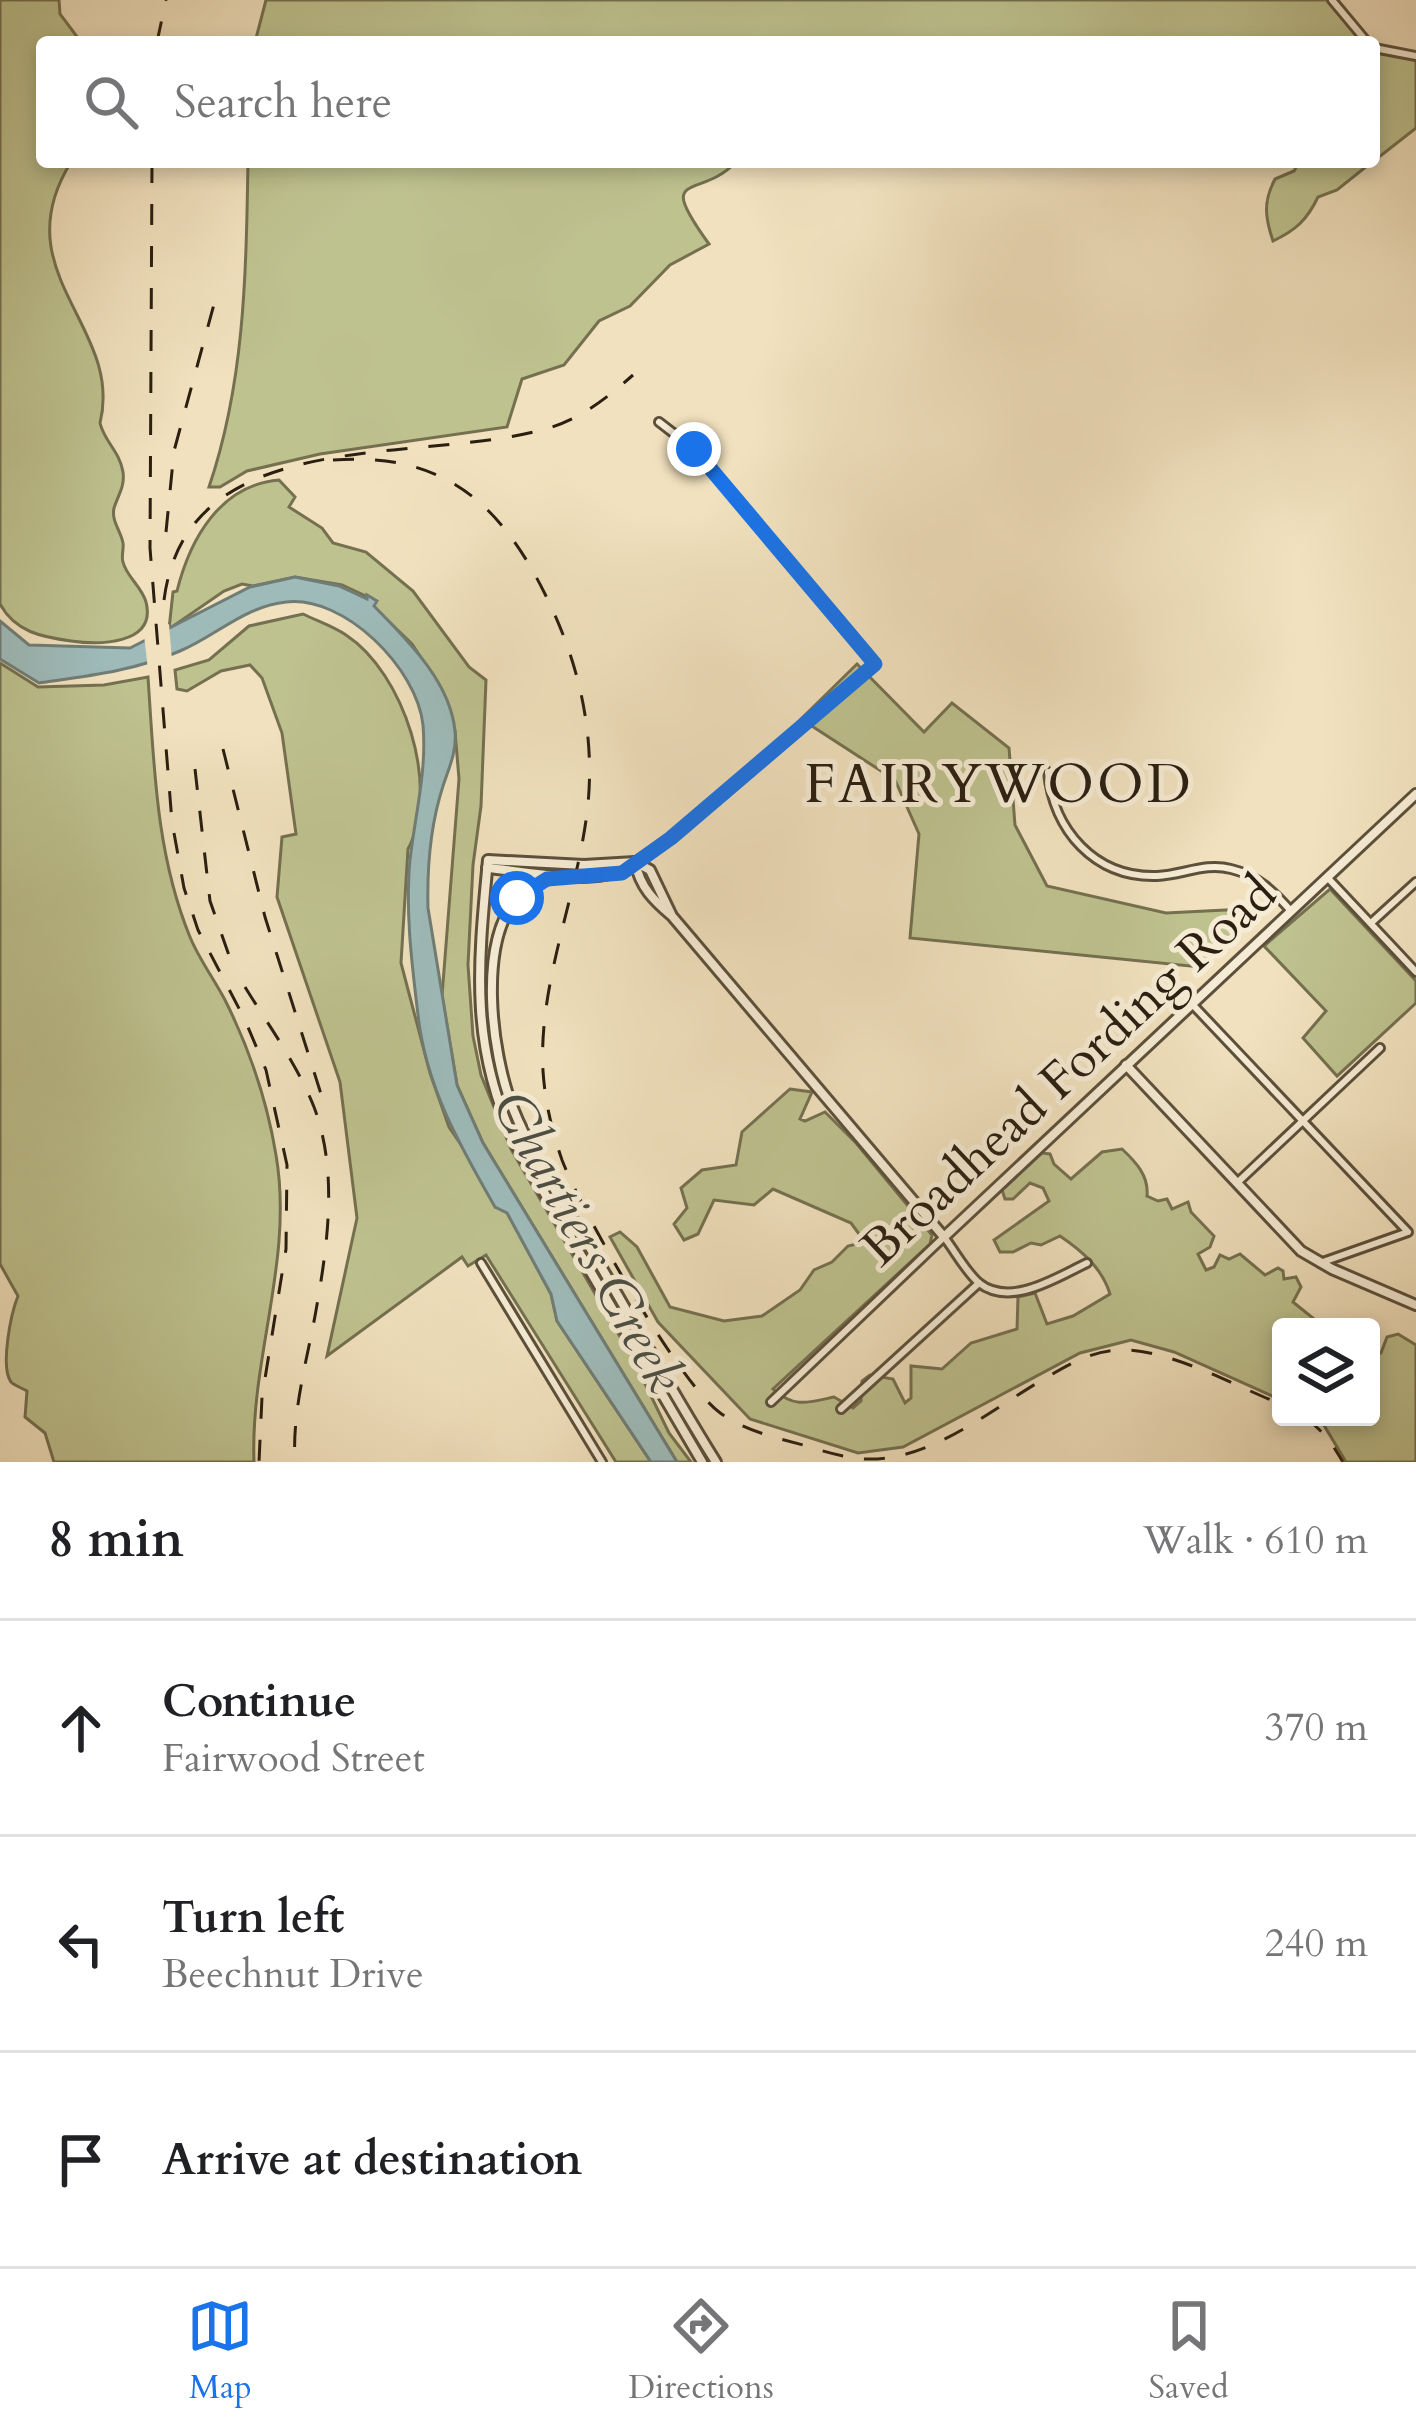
<!DOCTYPE html>
<meta charset="utf-8">
<style>
:root{--surface:#fff;--page:#f2f2f2;--text:#202124;--muted:#757577;--line:#e0e0e0;--accent:#1a73e8}
body{margin:0;font-family:Cardo,serif;background:var(--page);color:var(--text)}
.controls{position:absolute;right:36px;bottom:36px;display:grid;overflow:hidden;border-radius:12px;box-shadow:0 6px 18px #0003}
.controls button{width:108px;height:108px;display:grid;place-items:center;padding:0;border:0;border-bottom:3px solid var(--line);background:var(--surface);color:var(--text);font:60px sans-serif}
.stop{position:absolute;width:36px;height:36px;margin:-27px;border:9px solid #1a73e8;border-radius:50%;background:#fff}
.stop.end{background:#1a73e8;border-color:#fff;box-shadow:0 3px 12px #0008}
.list{margin:0;padding:0;list-style:none}
h2{display:flex;justify-content:space-between;align-items:center;height:156px;margin:0;padding:0 48px;font-size:51px}
h2 small{font-size:39px;font-weight:400;color:var(--muted)}
.list li{display:grid;grid-template-columns:78px 1fr auto;gap:36px;align-items:center;box-sizing:border-box;height:216px;padding:0 48px;border-top:3px solid var(--line)}
.list b{display:block;font-size:45px;white-space:nowrap}
.list p{margin:0;font-size:39px;white-space:nowrap;color:var(--muted)}
.list em{font-size:39px;font-style:normal;color:var(--muted)}
.icon{flex:none;width:66px;height:66px;fill:none;stroke:currentColor;stroke-width:2;stroke-linecap:round;stroke-linejoin:round}
.map{position:relative;flex:none;width:1416px;height:1462px;overflow:hidden}
.search{position:absolute;background:var(--surface);box-shadow:0 6px 18px #0003;left:36px;right:36px;top:36px;height:132px;display:flex;align-items:center;gap:30px;box-sizing:border-box;padding:0 42px;border-radius:12px;color:var(--muted);font-size:45px}
.sheet{height:804px;background:var(--surface)}
nav{display:flex;justify-content:space-around;align-items:center;box-sizing:border-box;height:168px;border-top:3px solid var(--line);background:var(--surface);font-size:33px;color:var(--muted)}
nav a{display:grid;justify-items:center;gap:6px}
nav .on{color:var(--accent)}
.map>svg:first-child{display:block}
.green{fill:#bec28f;stroke:#747050;stroke-width:3}
.water{fill:#9ebbba;stroke:#707d76;stroke-width:3}
.pier{fill:#f1e1be}
.lines{fill:none;stroke-linecap:round;stroke-linejoin:round}
.minor-casing{stroke:#5c503c;stroke-width:12}
.tertiary-casing{stroke:#5c503c;stroke-width:14}
.minor{stroke:#f6ecd5;stroke-width:6}
.tertiary{stroke:#f6ecd5;stroke-width:8}
.rail{stroke:#2a1f11;stroke-width:3;stroke-dasharray:21 21;stroke-linecap:butt}
.route{stroke:#1a73e8;stroke-width:15}
.labels{text-anchor:middle;dominant-baseline:central;stroke-width:10;stroke-linejoin:round;paint-order:stroke}
.street-label{font-size:51px;fill:#2a1f11;stroke:#f6ecd5}
.neighbourhood-label{font-size:54px;letter-spacing:3px;fill:#2a1f11;stroke:#f6ecd5}
.water-label{font-size:54px;font-style:italic;fill:#4d4e44;stroke:#f6ecd5}
</style>
<div class="map">
<svg width="1416" height="1462" viewBox="0 0 1416 1462">
<rect width="100%" height="100%" fill="#f1e1be"/>
<filter id="stains"><feTurbulence type="fractalNoise" baseFrequency=".00167" numOctaves="4"/><feColorMatrix values="0 0 0 0 .2 0 0 0 0 .09 0 0 0 0 .02 0 0 0 .5 -.17"/></filter>
<radialGradient id="worn" r=".72"><stop offset=".6" stop-color="#630" stop-opacity="0"/><stop offset="1" stop-color="#630" stop-opacity=".3"/></radialGradient>
<!-- green -->
<g class="green">
<path d="M 0,0 L 59,0 L 60,14 L 81,42 L 42,42 L 42,162 L 71,162 C 2,273 124,326 100,423 C 104,441 120,452 123,472 C 125,487 118,495 114,508 C 111,521 121,531 123,543 C 124,549 121,556 123,562 C 126,576 142,587 146,602 C 157,645 98,645 71,641 C 42,637 15,632 0,604 Z"/>
<polygon points="266,0 1330,0 1364,42 255,42"/>
<polygon points="1374,50 1416,59 1416,128 1374,161"/>
<path d="M 248,162 L 736,162 C 699,201 654,168 709,244 L 670,265 L 630,306 L 599,321 L 564,365 L 522,379 L 507,427 L 320,454 L 247,471 L 220,487 L 209,487 C 245,381 246,273 248,162 Z"/>
<path d="M 1299,162 L 1372,162 L 1337,190 L 1318,197 C 1307,220 1296,230 1273,241 C 1265,217 1263,202 1275,179 L 1294,171 Z"/>
<path d="M 279,480 L 295,497 L 289,507 L 322,528 L 333,543 L 366,552 L 413,591 L 469,667 L 486,680 L 481,806 L 473,865 L 468,965 L 473,1036 L 481,1075 L 511,1149 L 633,1359 L 669,1433 L 691,1462 L 677,1462 L 483,1143 L 457,1085 L 442,996 L 459,779 L 455,731 L 441,688 L 412,644 L 373,606 L 376,601 L 342,585 L 295,577 L 253,586 L 242,584 L 224,591 L 169,629 L 173,592 L 177,591 C 190,539 220,485 279,480 Z"/>
<path d="M 303,614 C 317,621 333,626 346,635 C 404,673 441,787 408,849 L 401,963 L 430,1073 L 449,1127 L 507,1212 L 551,1294 L 557,1321 L 651,1462 L 616,1462 L 486,1255 L 468,1266 L 462,1257 L 327,1356 L 357,1218 L 340,1082 L 277,897 L 282,837 L 296,834 L 282,733 L 262,678 L 250,665 L 221,671 L 187,691 L 177,689 L 175,670 L 209,660 L 249,626 Z"/>
<path d="M 0,663 L 38,687 L 104,685 L 148,677 C 154,765 156,854 190,937 C 199,959 214,979 225,1000 C 250,1050 267,1100 276,1155 C 294,1259 250,1358 254,1462 L 54,1462 L 45,1433 L 25,1417 L 27,1391 C 22,1388 15,1386 11,1382 C 0,1367 11,1313 18,1296 L 0,1264 Z"/>
<polygon points="857,664 924,732 952,703 1009,748 1015,825 1047,886 1166,913 1266,908 1200,967 910,938 919,834 895,780 801,719"/>
<polygon points="1330,889 1416,981 1416,1003 1337,1076 1303,1038 1326,1011 1264,946"/>
<path d="M 790,1089 L 812,1092 L 800,1119 L 805,1121 L 825,1112 L 856,1143 L 932,1235 L 930,1244 L 773,1389 C 794,1408 807,1403 834,1397 L 853,1408 L 861,1401 L 862,1381 L 870,1375 L 893,1379 L 905,1403 L 911,1398 L 911,1366 L 942,1369 L 971,1343 L 1017,1329 L 1018,1297 L 1035,1293 L 1047,1324 L 1073,1316 L 1110,1294 C 1102,1268 1082,1251 1060,1236 L 1041,1245 L 1031,1243 L 1013,1252 L 1000,1252 L 994,1240 L 1049,1201 L 1043,1188 L 1030,1183 L 1013,1199 L 1005,1199 L 1002,1190 L 1042,1153 L 1050,1154 L 1054,1164 L 1071,1179 L 1102,1152 L 1122,1149 C 1136,1162 1149,1176 1147,1196 L 1158,1201 L 1167,1199 L 1172,1209 L 1188,1202 L 1191,1212 L 1214,1236 L 1210,1247 L 1198,1254 L 1206,1270 L 1214,1267 L 1220,1255 L 1229,1259 L 1240,1254 L 1265,1275 L 1278,1268 L 1283,1271 L 1284,1279 L 1296,1277 L 1301,1287 L 1293,1302 L 1324,1327 L 1281,1327 L 1281,1400 L 1174,1352 L 1131,1340 L 1080,1353 L 903,1447 L 858,1453 L 750,1419 L 658,1322 L 610,1237 L 620,1232 L 637,1247 L 670,1307 L 724,1321 L 762,1316 L 800,1290 L 814,1270 L 832,1262 L 848,1246 L 865,1242 L 851,1223 L 773,1189 L 754,1205 L 714,1200 L 698,1234 L 684,1240 L 674,1224 L 687,1208 L 681,1188 L 702,1170 L 736,1165 L 742,1132 Z"/>
<polygon points="1398,1334 1416,1345 1416,1462 1346,1462 1322,1422 1312,1417 1371,1417 1371,1358 1381,1353 1387,1337"/>
</g>
<!-- water -->
<path class="water" d="M 295,577 L 339,586 L 367,599 L 367,595 L 377,601 L 374,606 C 407,640 450,681 455,731 C 457,751 449,768 443,786 C 431,823 427,869 428,908 L 457,1085 L 483,1143 L 677,1462 L 651,1462 L 557,1321 L 551,1294 L 507,1213 L 495,1207 C 460,1146 426,1087 418,1015 C 412,965 405,910 410,860 C 415,815 427,771 423,725 C 417,668 344,595 286,602 C 243,607 216,636 180,651 C 134,671 88,676 39,683 L 0,659 L 0,621 L 29,645 L 130,648 L 250,587 Z"/>
<!-- pier -->
<polygon class="pier" points="169,624 172,661 148,670 144,635"/>
<g class="lines">
<!-- minor casing -->
<g class="minor-casing">
<g id="minor">
<polyline points="1332,0 1367,42"/>
<polyline points="1374,48 1416,56"/>
<path d="M 1048,772 C 1053,830 1095,878 1157,876 C 1183,875 1205,862 1231,869 C 1257,875 1274,892 1291,911"/>
<polyline points="635,862 671,838 875,665 694,449 659,422"/>
<polyline points="1327,877 1416,972"/>
<polyline points="1371,923 1416,882"/>
<polyline points="1192,1004 1408,1232 1320,1263"/>
<polyline points="1237,1183 1380,1048"/>
<polyline points="481,1263 602,1462"/>
<path d="M 771,1402 L 944,1237 C 955,1251 966,1272 979,1283 C 1011,1308 1057,1277 1087,1263"/>
<polyline points="841,1409 979,1283"/>
</g>
</g>
<!-- tertiary casing -->
<g class="tertiary-casing">
<g id="tertiary">
<path d="M 635,862 C 640,887 653,900 672,916 L 944,1237 L 1416,794"/>
<path d="M 487,868 C 529,871 602,890 635,862"/>
<path d="M 569,875 C 550,878 534,881 520,895 C 476,940 492,1054 512,1106 C 533,1159 567,1209 596,1258 C 636,1326 674,1395 716,1462"/>
<path d="M 671,914 L 650,870 L 635,862 L 584,865 L 488,860 C 478,964 469,1049 517,1146 L 702,1462"/>
<polyline points="1126,1065 1301,1251 1332,1269 1416,1305"/>
</g>
</g>
<!-- minor -->
<use href="#minor" class="minor"/>
<!-- tertiary -->
<use href="#tertiary" class="tertiary"/>
<!-- rail -->
<g class="rail">
<polyline points="157,42 166,0"/>
<polyline points="152,162 150,548 172,822 184,888 198,930 245,1020 266,1070 287,1165 286,1249 262,1397 259,1462"/>
<path d="M 333,460 C 441,452 499,501 545,594 C 578,660 595,730 588,804 C 579,893 538,981 543,1071 C 545,1102 552,1131 562,1160 C 582,1212 678,1381 719,1412 C 744,1431 774,1437 803,1445 C 823,1451 844,1458 865,1459 C 930,1462 990,1410 1044,1379 C 1068,1365 1091,1351 1119,1350 C 1169,1348 1234,1386 1281,1404"/>
<polyline points="166,532 174,451 216,297"/>
<path d="M 164,600 C 187,420 421,466 549,428 C 582,418 608,397 633,375"/>
<polyline points="223,749 265,917 321,1094"/>
<polyline points="195,769 210,901 232,964"/>
<path d="M 245,987 C 269,1026 297,1064 314,1107 C 339,1173 327,1249 315,1316 C 306,1364 292,1413 295,1462"/>
<polyline points="1306,1417 1328,1438 1343,1462"/>
</g>
</g>
<g class="lines">
<!-- route -->
<polyline class="route" points="517,898 547,879 622,873 671,838 875,664 694,449"/>
</g>
<g class="labels">
<!-- street labels -->
<g class="street-label">
<text transform="translate(1069 1071) rotate(-43)">Broadhead Fording Road</text>
</g>
<!-- neighbourhood labels -->
<g class="neighbourhood-label">
<text x="999" y="785">FAIRYWOOD</text>
</g>
<!-- water labels -->
<g class="water-label">
<text transform="translate(587 1242) rotate(61)">Chartiers Creek</text>
</g>
</g>
<rect width="100%" height="100%" filter="url(#stains)"/>
<rect width="100%" height="100%" fill="url(#worn)"/>
</svg>
<div class="controls">
<button><svg class="icon" aria-label="layers" viewBox="0 0 24 24"><path d="M12 4l9 5-9 5-9-5zM3 14l9 5 9-5"/></svg></button>
</div>
<div class="stop" style="left:517px;top:898px"></div>
<div class="stop end" style="left:694px;top:449px"></div>
<div class="search"><svg class="icon" aria-label="search" viewBox="0 0 24 24"><circle cx="10" cy="10" r="6"/><path d="M15 15l6 6"/></svg>Search here</div>
</div>
<section class="sheet">
<h2>8 min<small>Walk · 610 m</small></h2>
<ul class="list">
<li><svg class="icon" aria-label="ahead" viewBox="0 0 24 24"><path d="M12 20V5M6 11l6-6 6 6"/></svg><div><b>Continue</b><p>Fairwood Street</p></div><em>370 m</em></li>
<li><svg class="icon" aria-label="left" viewBox="0 0 24 24"><path d="M17 20v-9H6M10 6l-5 5 5 5"/></svg><div><b>Turn left</b><p>Beechnut Drive</p></div><em>240 m</em></li>
<li><svg class="icon" aria-label="arrive" viewBox="0 0 24 24"><path d="M6 21V4h12l-3 4 3 4H6"/></svg><div><b>Arrive at destination</b></div></li>
</ul>
</section>
<nav>
<a class="on"><svg class="icon" aria-label="map" viewBox="0 0 24 24"><path d="M3 6l6-2 6 2 6-2v14l-6 2-6-2-6 2zM9 4v14M15 6v14"/></svg>Map</a>
<a><svg class="icon" aria-label="directions" viewBox="0 0 24 24"><path d="M12 3l9 9-9 9-9-9zM9 14v-3h6M13 9l2 2-2 2"/></svg>Directions</a>
<a><svg class="icon" aria-label="saved" viewBox="0 0 24 24"><path d="M7 4h10v16l-5-4-5 4z"/></svg>Saved</a>
</nav>
